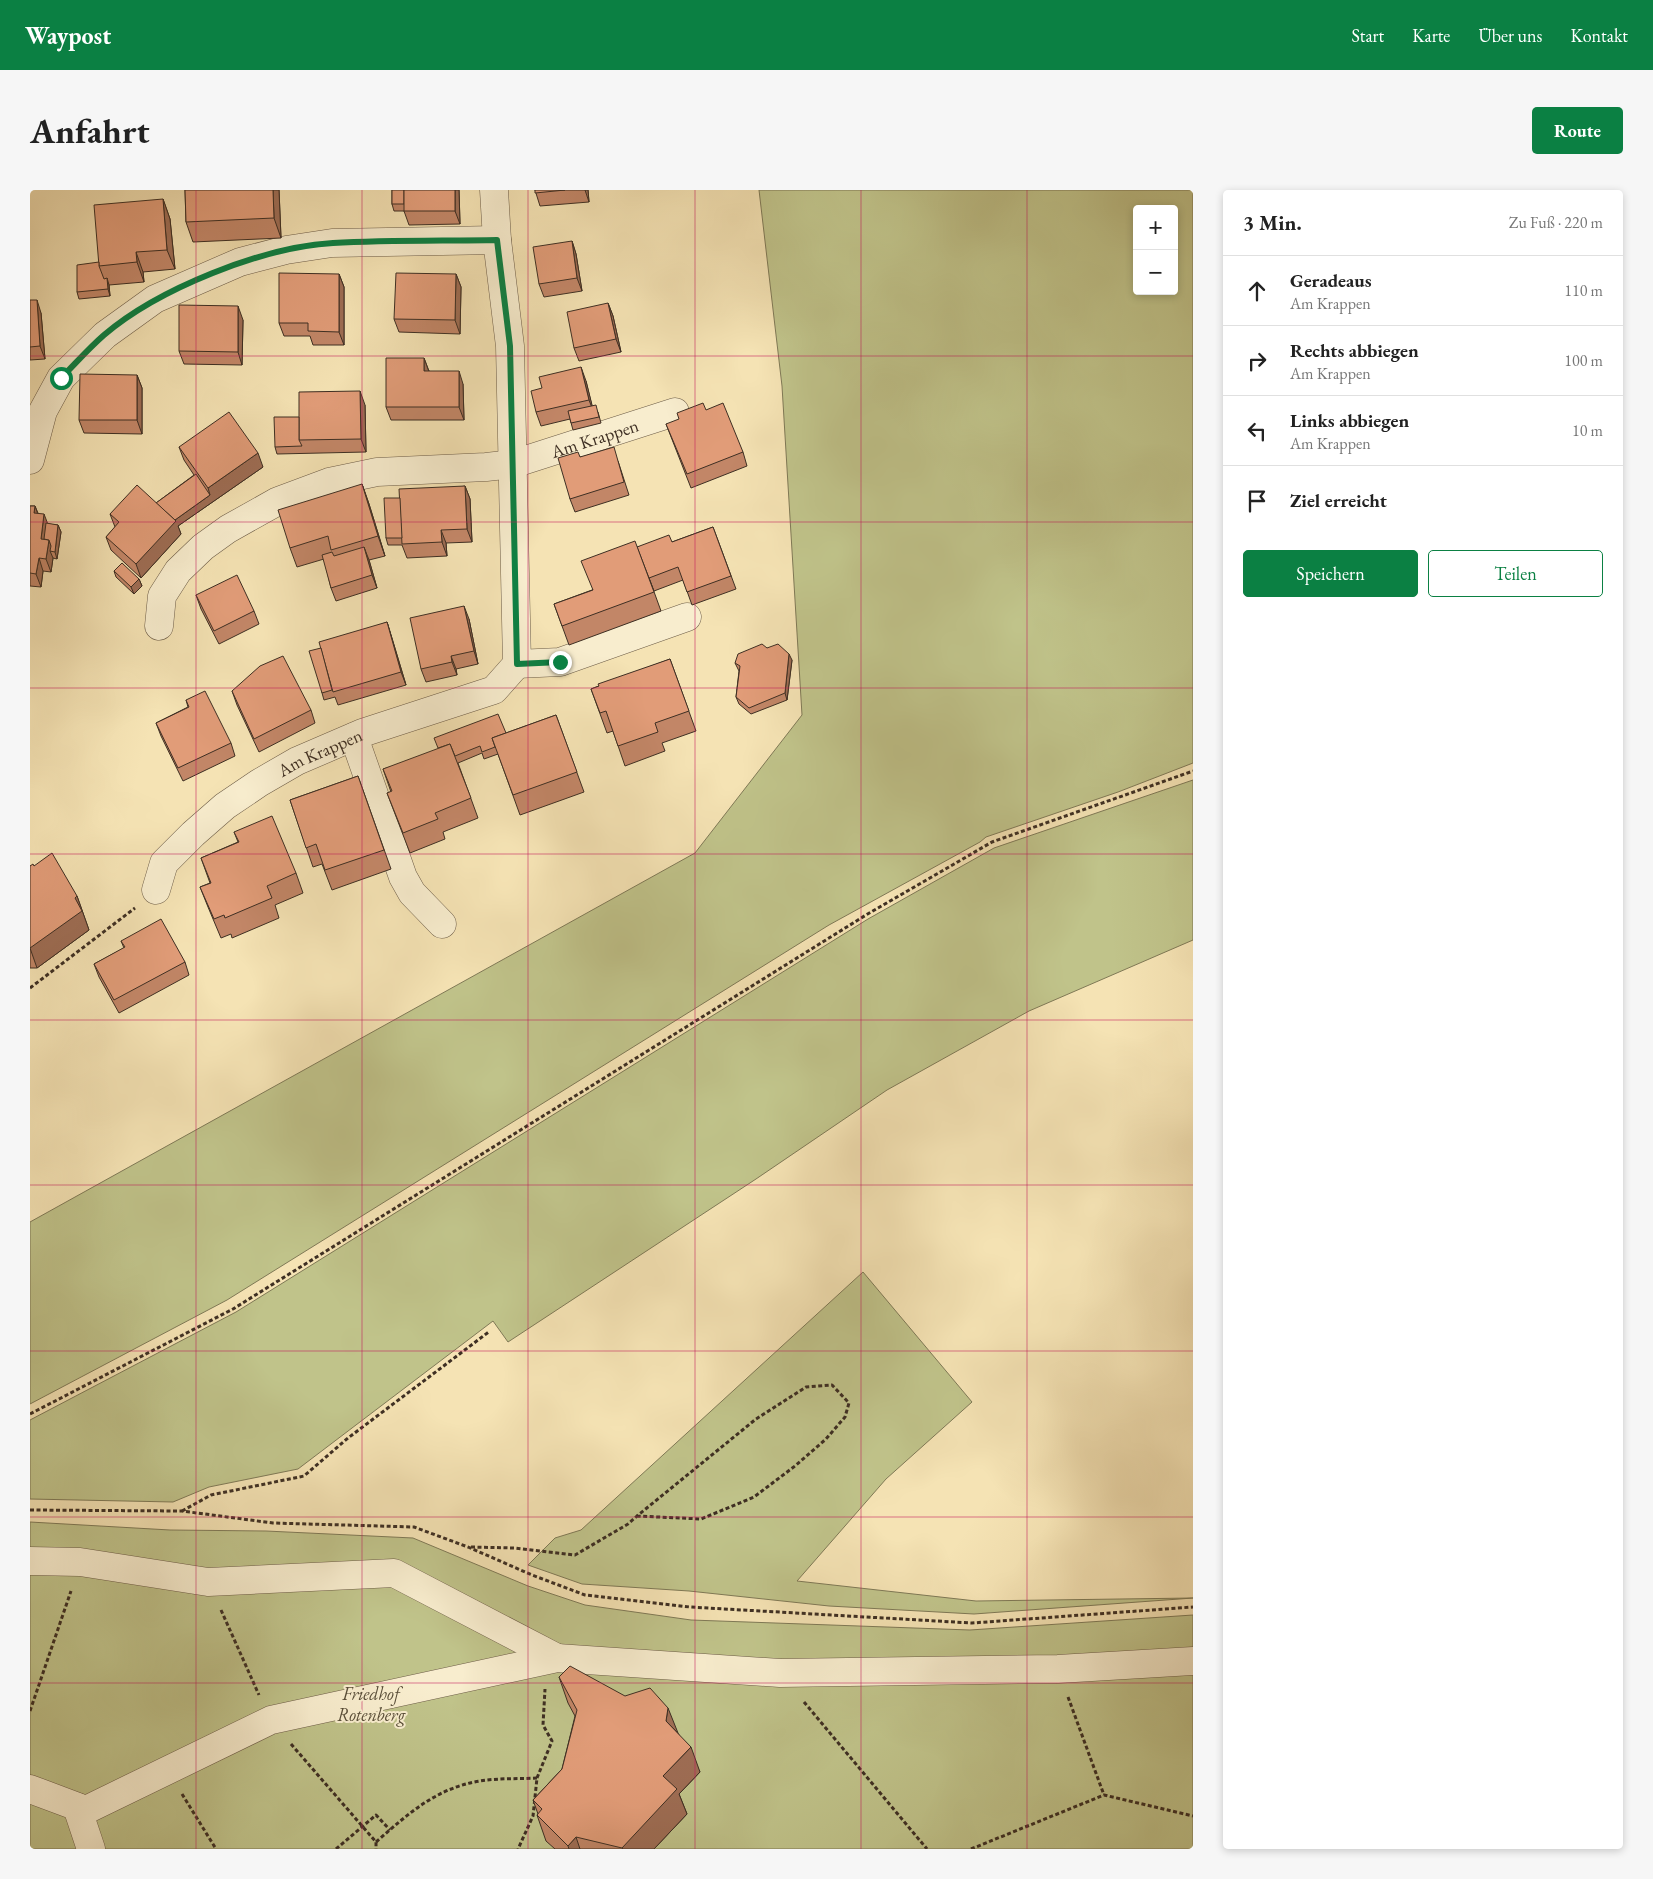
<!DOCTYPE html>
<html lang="de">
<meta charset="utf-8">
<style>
:root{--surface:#fff;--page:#f6f6f6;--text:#222;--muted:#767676;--line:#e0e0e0;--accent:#0b8043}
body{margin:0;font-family:"EB Garamond",serif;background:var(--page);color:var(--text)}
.controls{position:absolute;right:15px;top:15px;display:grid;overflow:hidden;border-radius:5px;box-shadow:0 2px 8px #0003}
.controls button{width:45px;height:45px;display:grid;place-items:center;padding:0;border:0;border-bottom:1px solid var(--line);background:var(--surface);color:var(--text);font:25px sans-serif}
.stop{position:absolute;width:15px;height:15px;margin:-11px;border:4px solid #0b8043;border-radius:50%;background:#fff}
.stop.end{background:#0b8043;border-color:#fff;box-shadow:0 1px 5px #0008}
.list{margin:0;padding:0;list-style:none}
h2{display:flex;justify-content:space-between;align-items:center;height:65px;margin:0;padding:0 20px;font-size:21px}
h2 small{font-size:16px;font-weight:400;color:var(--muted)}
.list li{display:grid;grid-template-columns:32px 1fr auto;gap:15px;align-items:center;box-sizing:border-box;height:70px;padding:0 20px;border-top:1px solid var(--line)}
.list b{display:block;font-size:19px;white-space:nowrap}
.list p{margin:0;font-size:16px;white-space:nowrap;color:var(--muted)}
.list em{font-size:16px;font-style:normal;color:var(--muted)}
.actions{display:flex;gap:10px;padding:15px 20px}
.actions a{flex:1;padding:11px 0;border:1px solid var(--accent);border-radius:5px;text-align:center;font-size:18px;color:var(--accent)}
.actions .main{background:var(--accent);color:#fff}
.icon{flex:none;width:28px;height:28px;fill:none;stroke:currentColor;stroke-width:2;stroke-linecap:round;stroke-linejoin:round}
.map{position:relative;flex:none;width:1163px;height:1659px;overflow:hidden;border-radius:5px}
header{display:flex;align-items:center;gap:30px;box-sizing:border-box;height:70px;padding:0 25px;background:var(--accent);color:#fff}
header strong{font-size:24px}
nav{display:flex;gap:28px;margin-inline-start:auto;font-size:18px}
.intro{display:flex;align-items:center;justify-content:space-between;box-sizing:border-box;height:120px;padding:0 30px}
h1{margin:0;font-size:35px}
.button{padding:12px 22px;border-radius:5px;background:var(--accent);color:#fff;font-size:18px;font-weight:700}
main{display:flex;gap:30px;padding:0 30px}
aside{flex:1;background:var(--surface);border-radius:5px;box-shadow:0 2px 8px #0003}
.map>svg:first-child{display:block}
.green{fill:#c0c38a;stroke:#7f7956;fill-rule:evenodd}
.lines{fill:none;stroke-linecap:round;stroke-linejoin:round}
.minor-casing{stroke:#6c5c47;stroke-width:29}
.path{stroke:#3e2f23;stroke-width:3;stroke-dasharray:4 2.5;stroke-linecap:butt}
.minor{stroke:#f8edce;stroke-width:28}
.wall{fill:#c28667;stroke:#3e2f23}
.shaded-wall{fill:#9e6d54;stroke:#3e2f23}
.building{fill:#e19c78;stroke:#3e2f23}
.route{stroke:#0b8043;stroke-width:6}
.grid{fill:none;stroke:#c2185b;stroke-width:1;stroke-opacity:0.55}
.labels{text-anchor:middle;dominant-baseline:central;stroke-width:4;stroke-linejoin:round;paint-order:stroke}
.street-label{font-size:18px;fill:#3e2f23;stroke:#f8edce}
.park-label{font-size:18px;font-style:italic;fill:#584d38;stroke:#f8edce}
</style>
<header>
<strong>Waypost</strong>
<nav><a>Start</a><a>Karte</a><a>Über uns</a><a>Kontakt</a></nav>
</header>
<div class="intro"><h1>Anfahrt</h1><a class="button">Route</a></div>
<main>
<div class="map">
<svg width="1163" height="1659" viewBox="0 0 1163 1659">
<rect width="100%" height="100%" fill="#f5e3b4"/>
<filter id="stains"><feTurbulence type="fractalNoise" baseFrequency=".004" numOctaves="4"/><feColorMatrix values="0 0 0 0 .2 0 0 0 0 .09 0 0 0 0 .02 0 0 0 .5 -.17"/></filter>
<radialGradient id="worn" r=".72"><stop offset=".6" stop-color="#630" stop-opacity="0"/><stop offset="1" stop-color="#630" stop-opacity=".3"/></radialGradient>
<!-- green -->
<g class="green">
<path d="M 729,0 L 1163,0 L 1163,573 L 1088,602 L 956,647 L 950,652 L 799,735 L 197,1110 L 0,1214 L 0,1032 L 665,663 L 772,525 L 752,196 ZM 1107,19 L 1144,19 L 1144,101 L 1107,101 Z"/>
<polygon points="1163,590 1163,750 999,821 857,900 726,989 478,1152 463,1131 268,1279 179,1297 143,1312 0,1309 0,1230 206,1122 838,729 964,658"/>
<polygon points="833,1082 942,1212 856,1289 767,1391 946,1411 1163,1408 944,1424 799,1416 659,1401 552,1394 498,1375 525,1348 551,1340"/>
<polygon points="0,1332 140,1340 236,1341 383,1348 498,1396 555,1415 661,1430 940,1440 1163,1425 1163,1659 0,1659"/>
</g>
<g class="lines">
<!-- minor casing -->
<g class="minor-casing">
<g id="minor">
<polyline points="0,270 13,221 31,188 75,145 125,109 210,72 256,60 302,53 467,50"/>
<path id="s1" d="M 129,436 L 132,406 L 148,381 L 173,357 L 198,339 L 248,311 L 299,292 L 347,282 L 456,277 L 483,274 L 645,222"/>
<polyline points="487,474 530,472 657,427"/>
<polyline points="324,547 373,687 382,703 412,734"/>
<path id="s2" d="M 126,700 L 134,673 L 163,644 L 195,616 L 229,593 L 267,571 L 332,543 L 464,500 L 487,474 L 480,156 L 467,50 L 464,0"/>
<polyline points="0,1371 50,1372 178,1392 364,1383 527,1468"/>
<polyline points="0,1599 56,1620 241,1530 527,1468 750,1483 1028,1479 1163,1471"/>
<polyline points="47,1617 61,1659"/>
</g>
</g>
<!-- path -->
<g class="path">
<polyline points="0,798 105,718"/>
<polyline points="0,1224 203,1119 836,725 962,652 1163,581"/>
<polyline points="0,1320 152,1321 243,1333 384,1337 438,1357 502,1385 555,1405 660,1417 942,1433 1163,1417"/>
<polyline points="152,1321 181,1305 274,1286 318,1248 460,1141"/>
<polyline points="441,1357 485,1358 545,1365 598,1334 607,1326 726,1229 776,1197 802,1195 819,1213 815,1227 796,1249 765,1276 724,1307 671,1329 607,1326"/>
<polyline points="191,1420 229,1505"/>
<polyline points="1038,1507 1074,1605"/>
<polyline points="774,1512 897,1659"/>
<polyline points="0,1521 41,1401"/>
<polyline points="261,1554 346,1652 346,1659"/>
<polyline points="507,1588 522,1551 513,1535 515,1499"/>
<polyline points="152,1604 186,1659"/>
<path d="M 346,1652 C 378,1624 406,1598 450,1591 C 468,1588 488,1589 507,1588 L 503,1626 L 488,1659"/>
<polyline points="306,1659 346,1625 360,1640"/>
<polyline points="941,1659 1074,1605 1163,1626"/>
</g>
<!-- minor -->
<use href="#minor" class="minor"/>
</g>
<!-- wall -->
<g class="wall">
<polygon points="155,0 249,0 251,48 163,52 156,32"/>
<polygon points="362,0 429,0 430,34 379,35 374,21 364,21 362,14"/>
<polygon points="505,0 558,0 559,12 510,16"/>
<polygon points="133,9 140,29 145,79 113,82 114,92 79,95 80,106 49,109 47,102 69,72"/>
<polygon points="542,51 546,64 552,101 514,107 509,94"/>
<polygon points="309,84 314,97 314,155 283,155 280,146 254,146 249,133"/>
<polygon points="426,84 431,97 430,144 369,142 364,129"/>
<polygon points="0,110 11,123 15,169 0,170"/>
<polygon points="578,113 583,126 591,162 549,171 544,158"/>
<polygon points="213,130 212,175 154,174 149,161"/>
<polygon points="394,168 399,181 433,194 434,230 361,230 356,217"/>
<polygon points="107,185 112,198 112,244 54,243 49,230"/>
<polygon points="556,191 562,216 568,222 571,233 543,240 540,229 511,236 506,222"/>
<polygon points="335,215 336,262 247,264 245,257 269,227"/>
<polygon points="636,234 713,262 717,276 661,298"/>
<polygon points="149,257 233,277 148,336 151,344 111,388 81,360 76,347 85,337 80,324 126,313 164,285 154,270"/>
<polygon points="550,267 588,271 599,305 545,322 540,309"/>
<polygon points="332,294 339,314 355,366 339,370 347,398 306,411 301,398 294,369 267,377 260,358"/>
<polygon points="435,296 440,309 442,352 416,353 417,366 377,368 372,355 358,355 356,348 370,308"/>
<polygon points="0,316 5,316 8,323 17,334 28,335 31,342 27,369 23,368 21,382 13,381 11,397 0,396"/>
<polygon points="683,337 706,399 662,415 653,390 624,401 619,388 631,421 539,455 524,414 562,400 607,357 642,352"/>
<polygon points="84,381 109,389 112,396 104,404 86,387"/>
<polygon points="166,405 224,421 229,434 189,454 171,419"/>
<polygon points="439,429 448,474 426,479 427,485 396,492 391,479"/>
<polygon points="357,432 361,445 376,495 308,515 305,507 294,510 292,503 291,458"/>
<polygon points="737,458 762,470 757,510 721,524 709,514 706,507 709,481 705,473"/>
<polygon points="640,469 666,541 632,553 635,561 595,576 583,541 577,543 561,499"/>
<polygon points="202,501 281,520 285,533 229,562 207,515"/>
<polygon points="156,510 201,553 205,566 153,591 131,546 126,533 158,517"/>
<polygon points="526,525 554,602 490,625 468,564 454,569 452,563 428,573 448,628 413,642 415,649 380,663 357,603 361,602 353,579 476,543"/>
<polygon points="328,586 361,679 302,700 292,674 283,677 260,610"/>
<polygon points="204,642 266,683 273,703 245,715 249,728 202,748 201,744 191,748 178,717 170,697 180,693 171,668 208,652"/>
<polygon points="0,676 4,676 47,706 59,740 7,778 0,778"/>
<polygon points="91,751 155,772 159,785 89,823 69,787 64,774 94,758"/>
<polygon points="529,1487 648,1543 670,1582 649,1604 657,1624 624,1659 525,1659 516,1651 507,1625 508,1624 503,1610 532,1579 545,1526 538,1513"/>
</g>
<!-- shaded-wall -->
<g class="shaded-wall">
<polygon points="243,0 249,0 251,48 244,28"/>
<polygon points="425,0 429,0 430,34 425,21"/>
<polygon points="555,0 558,0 559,12"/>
<polygon points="133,9 140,29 145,79 137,60"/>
<polygon points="542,51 546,64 552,101 547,88"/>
<polygon points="106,62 113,82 114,92 107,72"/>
<polygon points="309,84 314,97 314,155 309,142"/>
<polygon points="426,84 431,97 430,144 425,130"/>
<polygon points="77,88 79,95 80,106 78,99"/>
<polygon points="7,110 11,123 15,169 10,156"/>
<polygon points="578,113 583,126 591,162 586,149"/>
<polygon points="208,116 213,130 212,175 208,162"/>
<polygon points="394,168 399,182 394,181"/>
<polygon points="551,177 556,191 564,223 559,210"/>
<polygon points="429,181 433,194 434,230 429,217"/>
<polygon points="107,185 112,198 112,244 107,230"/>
<polygon points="330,201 335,215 336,262 331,249"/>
<polygon points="228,263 233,277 148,336 151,344 111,388 106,374 142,332 180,305 178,298"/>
<polygon points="332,294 339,314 355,366 348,346"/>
<polygon points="435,296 440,309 442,352 437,339"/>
<polygon points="5,316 10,330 4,323"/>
<polygon points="14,324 19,337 16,356 11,349"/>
<polygon points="28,335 31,342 27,369 25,362"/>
<polygon points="411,340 416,353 417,366 412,352"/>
<polygon points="19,350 23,361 20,361 23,368 21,382 16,369"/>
<polygon points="334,357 339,370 347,398 342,385"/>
<polygon points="9,368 13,381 11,397 6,384"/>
<polygon points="109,389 112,396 104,404 101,397"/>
<polygon points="434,416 439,429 448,474 444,461"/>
<polygon points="357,432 361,445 376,495 371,482"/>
<polygon points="759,464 762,470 757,510 755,503"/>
<polygon points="421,466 426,479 427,485 422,472"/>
<polygon points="47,706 59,740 7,778 0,758 45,708"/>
<polygon points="638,1518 648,1543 636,1531"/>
<polygon points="661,1557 670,1582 649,1604 657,1624 624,1659 593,1659 592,1658 633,1586"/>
<polygon points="546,1647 550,1659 539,1659 538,1656"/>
</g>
<!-- building -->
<g class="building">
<polygon points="155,0 243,0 244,28 156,32"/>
<rect x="362" y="0" width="12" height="14"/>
<rect x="374" y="0" width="51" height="21"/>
<polygon points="505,0 535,0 505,3"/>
<polygon points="133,9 137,60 106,62 107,72 69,76 64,15"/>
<polygon points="542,51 547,88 509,94 503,57"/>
<polygon points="69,72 69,76 74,89 77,88 78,99 47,102 47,75"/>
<polygon points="249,83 309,84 309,142 278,141 278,133 249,133"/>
<polygon points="366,83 426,84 425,130 364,129"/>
<polygon points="0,110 7,110 10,156 0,157"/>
<polygon points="578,113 586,149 544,158 537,122"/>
<polygon points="149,115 208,116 208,162 149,161"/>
<polygon points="356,168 394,168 394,181 429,181 429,217 356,217"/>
<polygon points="551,177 559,210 506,222 501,201 512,198 509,187"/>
<polygon points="50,184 107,185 107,230 49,230"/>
<polygon points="330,201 331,249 269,250 269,202"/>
<polygon points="673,213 676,220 693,213 713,262 657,284 636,234 649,229 647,223"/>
<polygon points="566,215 569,227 541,233 538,221"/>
<polygon points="199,222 228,263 178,298 149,257"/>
<polygon points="244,227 269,227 269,250 272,256 245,257"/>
<polygon points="584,257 594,292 540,309 528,268 548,262 550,267"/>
<polygon points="166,284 180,305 145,330 126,313"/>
<polygon points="332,294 348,346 301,360 298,346 260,358 248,320"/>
<polygon points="107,295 146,331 106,374 76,347 89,332 80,324"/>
<polygon points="435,296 437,339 411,340 412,352 372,354 369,299"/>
<polygon points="354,308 370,308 372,348 356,348"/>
<polygon points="0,316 5,316 4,323 14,324 11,349 19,350 16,369 9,368 6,384 0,383"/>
<polygon points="16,333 28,335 25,362 20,361 21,356 19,350 14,349"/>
<polygon points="683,337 701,386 657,402 648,377 619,388 607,357 639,345 642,352"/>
<polygon points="605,351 624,402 532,436 524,414 563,400 551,371"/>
<polygon points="334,357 342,385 301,398 292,365 302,362 304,366"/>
<polygon points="92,373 109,389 101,397 84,381"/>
<polygon points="207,385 224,421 184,441 166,405"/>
<polygon points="434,416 444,461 421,466 422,472 391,479 380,428"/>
<polygon points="357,432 371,482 303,502 289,452"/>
<polygon points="732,454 737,458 748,454 759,464 755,503 719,518 706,507 710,476 705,473 708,464"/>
<polygon points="291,458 302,500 292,503 279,461"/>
<polygon points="253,466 281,520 224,549 202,501 230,476"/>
<polygon points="640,469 659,521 625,533 628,542 588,556 576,521 570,523 561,499 569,496 568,494"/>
<polygon points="175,501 201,553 148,578 126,533 159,517 156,510"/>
<polygon points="468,524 476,543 462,548 465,557 452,562 450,556 425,566 420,554 408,558 404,548"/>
<polygon points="526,525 547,582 483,605 462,548"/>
<polygon points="420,554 441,608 405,623 408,629 373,643 357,603 362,601 353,579"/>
<polygon points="328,586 354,660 295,680 286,654 276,658 260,610"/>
<polygon points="242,626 266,683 237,696 242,708 195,728 194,725 184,729 170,697 181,693 171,668 209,652 204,642"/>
<polygon points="22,663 47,706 45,708 52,721 0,758 0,676 3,674 4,676"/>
<polygon points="131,729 155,772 84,810 64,774 95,757 91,751"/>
<polygon points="540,1476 595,1506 620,1498 638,1518 636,1531 661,1557 633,1586 647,1599 592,1658 546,1647 538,1656 507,1625 512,1619 503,1610 532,1579 547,1520 529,1487"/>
</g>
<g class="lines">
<!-- route -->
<path class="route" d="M 31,188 C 45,174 59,158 74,145 C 128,99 232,57 303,53 C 358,50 412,51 467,50 L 480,156 L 487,474 L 530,472"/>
</g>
<!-- grid -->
<path class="grid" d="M 166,0 L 166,1659M 332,0 L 332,1659M 498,0 L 498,1659M 665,0 L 665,1659M 831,0 L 831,1659M 997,0 L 997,1659M 0,166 L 1163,166M 0,332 L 1163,332M 0,498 L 1163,498M 0,664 L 1163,664M 0,830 L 1163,830M 0,995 L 1163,995M 0,1161 L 1163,1161M 0,1327 L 1163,1327M 0,1493 L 1163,1493"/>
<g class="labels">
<!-- street labels -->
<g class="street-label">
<text stroke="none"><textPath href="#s1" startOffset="508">Am Krappen</textPath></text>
<text stroke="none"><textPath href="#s2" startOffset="221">Am Krappen</textPath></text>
</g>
<!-- park labels -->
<g class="park-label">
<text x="341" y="1503">Friedhof<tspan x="341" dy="21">Rotenberg</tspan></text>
</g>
</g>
<rect width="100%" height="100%" filter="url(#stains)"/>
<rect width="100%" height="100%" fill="url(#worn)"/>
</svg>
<div class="controls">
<button>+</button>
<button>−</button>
</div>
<div class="stop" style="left:31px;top:188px"></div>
<div class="stop end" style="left:530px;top:472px"></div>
</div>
<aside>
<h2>3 Min.<small>Zu Fuß · 220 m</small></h2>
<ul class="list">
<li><svg class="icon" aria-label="ahead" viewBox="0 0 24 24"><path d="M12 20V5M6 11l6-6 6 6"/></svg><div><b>Geradeaus</b><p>Am Krappen</p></div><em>110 m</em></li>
<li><svg class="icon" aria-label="right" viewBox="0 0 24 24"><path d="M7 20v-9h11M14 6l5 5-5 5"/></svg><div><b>Rechts abbiegen</b><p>Am Krappen</p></div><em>100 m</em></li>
<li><svg class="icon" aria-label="left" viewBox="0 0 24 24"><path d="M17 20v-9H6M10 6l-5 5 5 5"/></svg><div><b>Links abbiegen</b><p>Am Krappen</p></div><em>10 m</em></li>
<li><svg class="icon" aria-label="arrive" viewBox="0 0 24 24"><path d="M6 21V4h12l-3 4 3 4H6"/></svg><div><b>Ziel erreicht</b></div></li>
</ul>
<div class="actions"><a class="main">Speichern</a><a>Teilen</a></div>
</aside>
</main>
